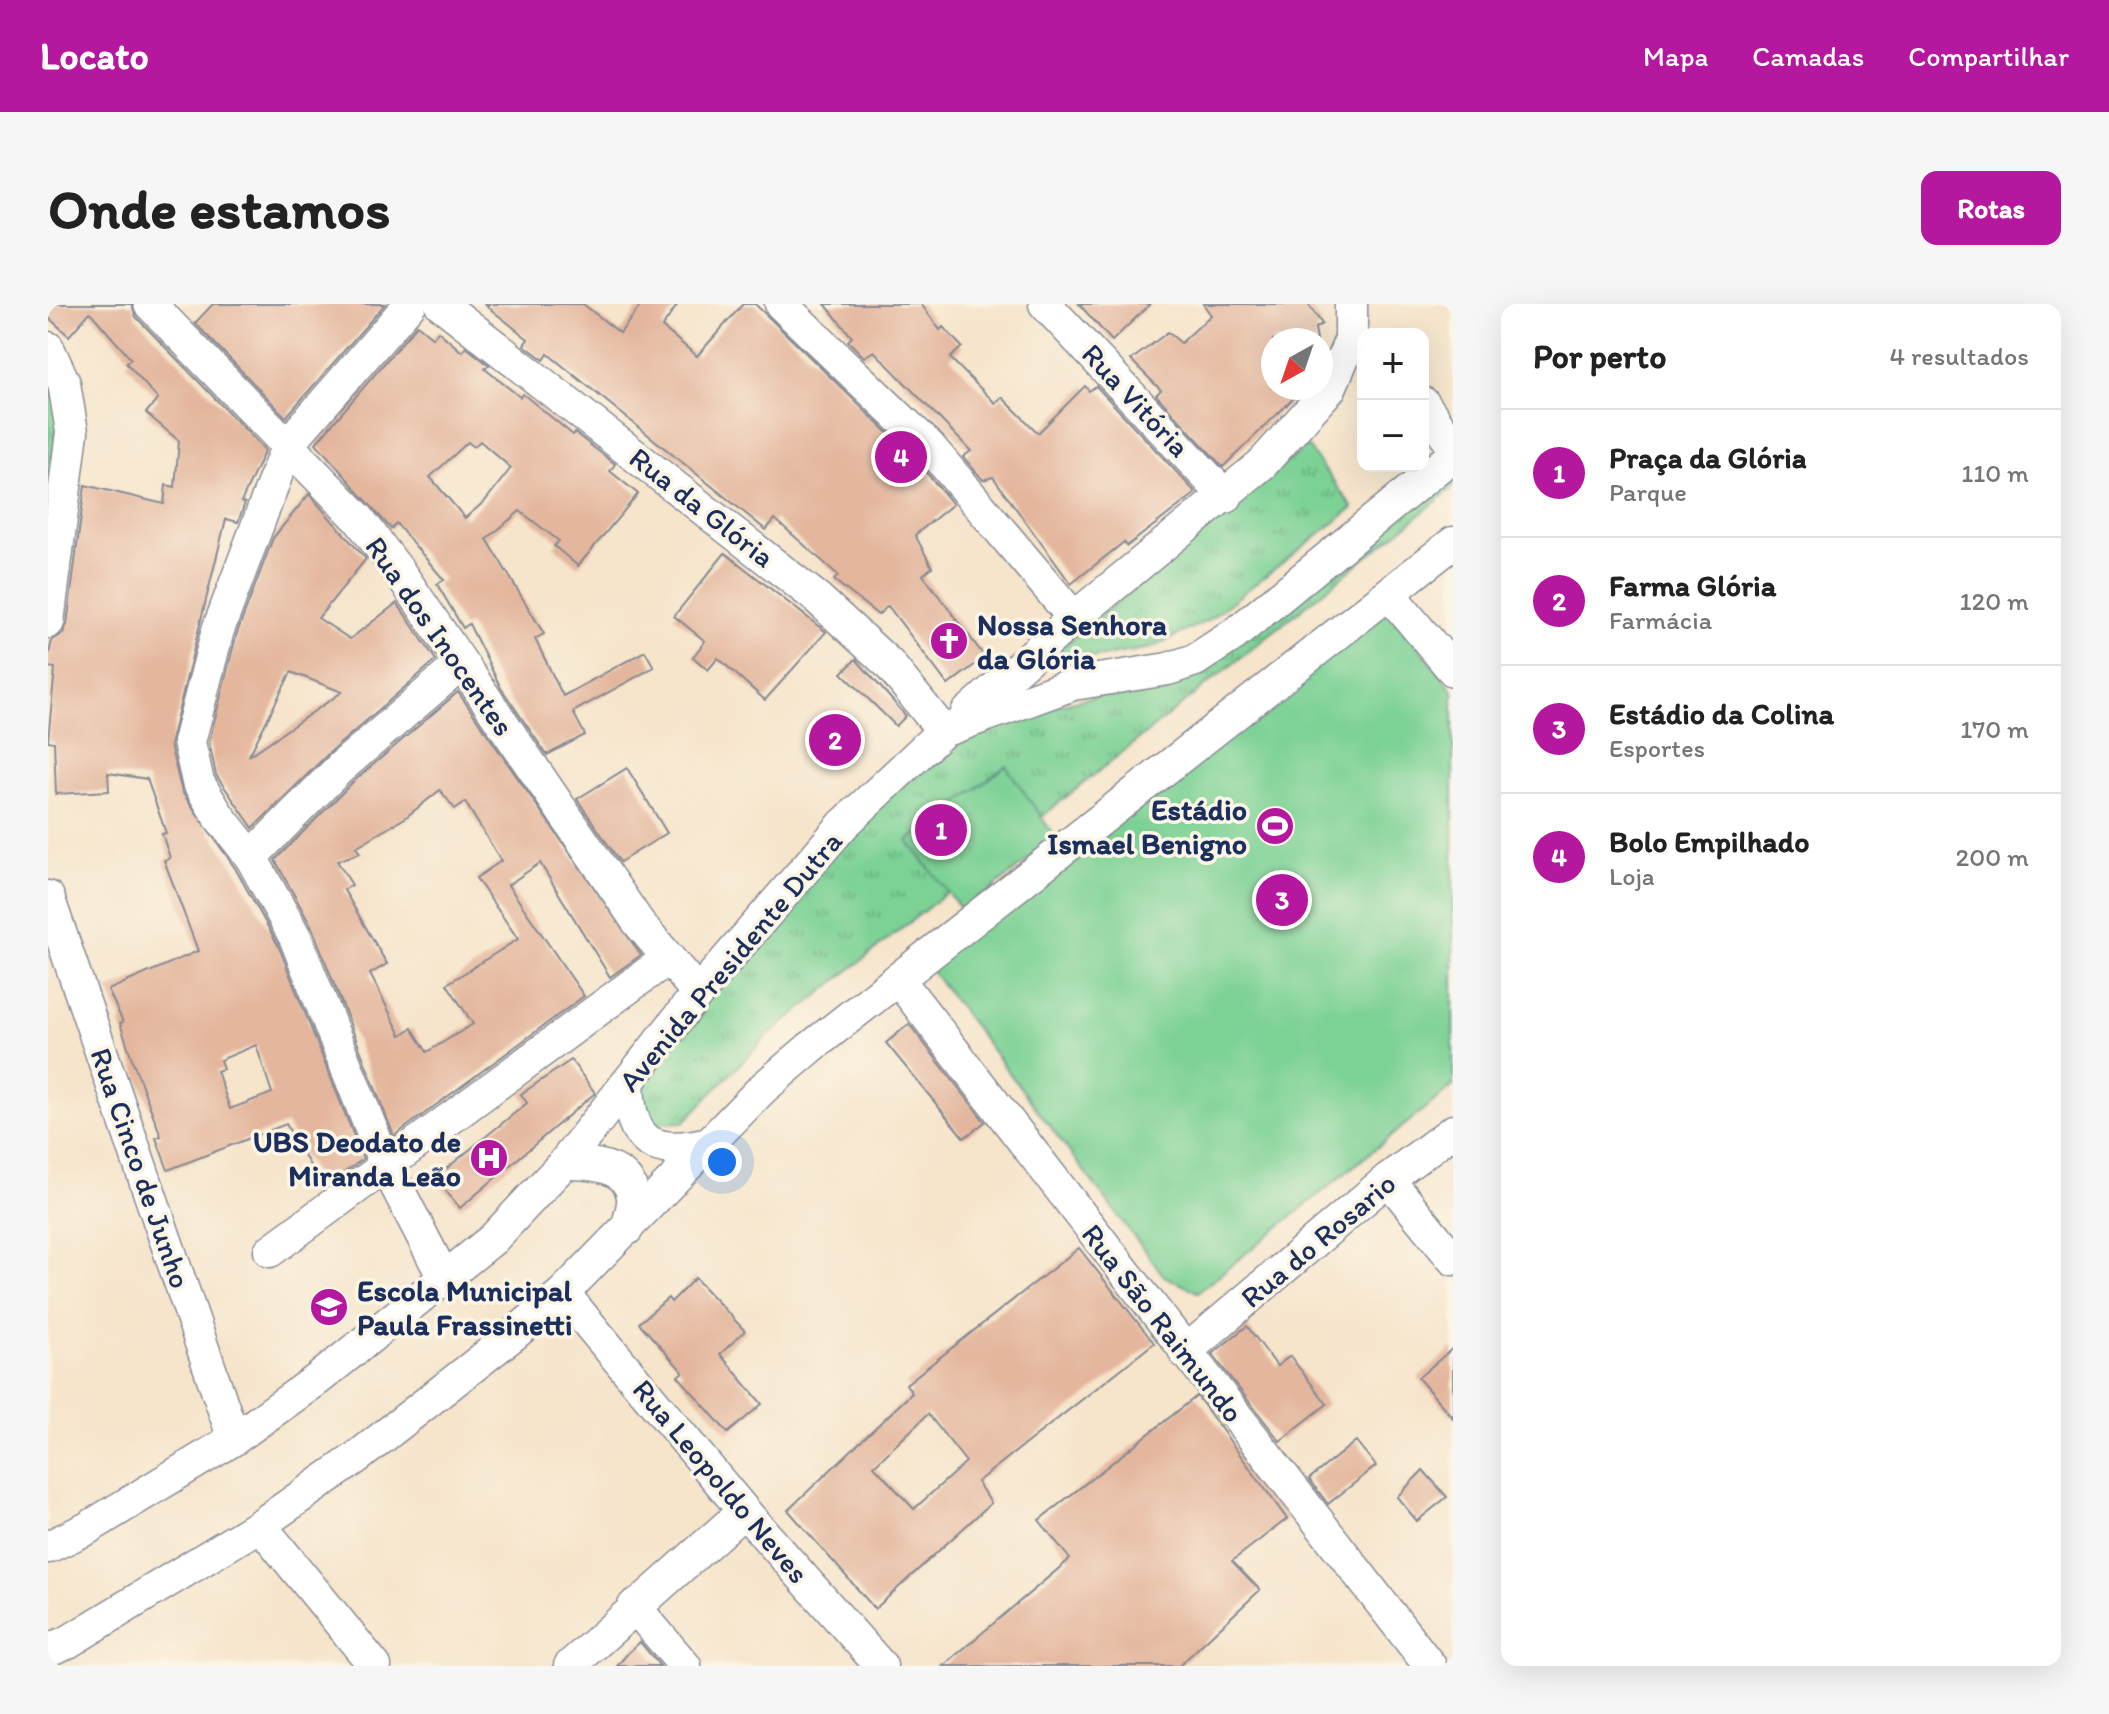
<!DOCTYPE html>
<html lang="pt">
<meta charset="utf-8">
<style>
:root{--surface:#fff;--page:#f6f6f6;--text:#222;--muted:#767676;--line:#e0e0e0;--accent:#b5179e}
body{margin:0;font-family:Itim,sans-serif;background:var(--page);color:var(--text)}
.controls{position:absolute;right:24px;top:24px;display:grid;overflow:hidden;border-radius:16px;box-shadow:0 8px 32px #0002}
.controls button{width:72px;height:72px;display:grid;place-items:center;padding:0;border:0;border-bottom:2px solid var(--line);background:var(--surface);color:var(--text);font:40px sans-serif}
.compass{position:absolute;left:1213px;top:24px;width:72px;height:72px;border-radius:50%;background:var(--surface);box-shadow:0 8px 32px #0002;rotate:220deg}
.you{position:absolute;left:674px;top:858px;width:28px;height:28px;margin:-20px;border:6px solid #fff;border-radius:50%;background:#1a73e8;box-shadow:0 0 0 12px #1a73e833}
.badge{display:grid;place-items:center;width:52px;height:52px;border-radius:50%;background:var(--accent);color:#fff;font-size:26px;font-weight:700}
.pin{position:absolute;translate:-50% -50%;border:4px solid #fff;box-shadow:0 2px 8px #0006}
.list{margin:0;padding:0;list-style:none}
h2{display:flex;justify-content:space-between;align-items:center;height:104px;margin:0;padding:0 32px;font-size:34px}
h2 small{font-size:26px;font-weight:400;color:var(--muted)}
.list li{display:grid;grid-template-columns:52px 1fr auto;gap:24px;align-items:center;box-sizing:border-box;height:128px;padding:0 32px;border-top:2px solid var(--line)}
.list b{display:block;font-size:30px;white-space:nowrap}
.list p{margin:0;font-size:26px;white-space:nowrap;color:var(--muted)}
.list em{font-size:26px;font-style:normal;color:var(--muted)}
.map{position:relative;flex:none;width:1405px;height:1362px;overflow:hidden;border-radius:16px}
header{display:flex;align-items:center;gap:48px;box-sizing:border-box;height:112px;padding:0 40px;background:var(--accent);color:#fff}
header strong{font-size:38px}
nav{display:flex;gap:44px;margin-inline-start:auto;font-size:28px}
.intro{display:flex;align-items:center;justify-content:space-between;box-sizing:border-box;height:192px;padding:0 48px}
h1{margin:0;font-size:56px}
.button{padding:20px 36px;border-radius:16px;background:var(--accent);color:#fff;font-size:28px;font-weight:700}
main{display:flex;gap:48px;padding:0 48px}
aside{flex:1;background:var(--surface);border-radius:16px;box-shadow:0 8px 32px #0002}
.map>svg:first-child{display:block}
.park{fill:url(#park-tufts);stroke:#4b807a;stroke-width:2}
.pitch{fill:#7bd195;stroke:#4b807a;stroke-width:2}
.building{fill:#e4b69d;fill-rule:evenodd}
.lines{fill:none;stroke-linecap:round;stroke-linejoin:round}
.minor-casing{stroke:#888a94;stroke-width:35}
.minor{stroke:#fff;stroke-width:32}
.labels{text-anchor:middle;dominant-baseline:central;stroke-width:7;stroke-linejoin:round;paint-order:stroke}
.street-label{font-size:30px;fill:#1b2f5e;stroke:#fcf5e5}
.poi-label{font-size:30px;font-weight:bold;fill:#1b2f5e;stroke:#fcf5e5;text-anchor:start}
</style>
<header>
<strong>Locato</strong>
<nav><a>Mapa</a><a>Camadas</a><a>Compartilhar</a></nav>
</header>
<div class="intro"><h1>Onde estamos</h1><a class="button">Rotas</a></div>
<main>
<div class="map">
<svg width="1405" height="1362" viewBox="0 0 1405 1362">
<defs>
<pattern id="park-tufts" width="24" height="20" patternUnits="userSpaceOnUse" patternTransform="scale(2)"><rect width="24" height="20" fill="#7bd195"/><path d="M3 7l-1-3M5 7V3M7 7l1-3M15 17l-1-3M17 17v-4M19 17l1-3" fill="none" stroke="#64aa7d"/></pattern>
</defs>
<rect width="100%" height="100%" fill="#fcf5e5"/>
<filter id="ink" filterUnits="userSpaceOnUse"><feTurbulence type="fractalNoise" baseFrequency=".0125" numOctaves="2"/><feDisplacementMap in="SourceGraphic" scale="16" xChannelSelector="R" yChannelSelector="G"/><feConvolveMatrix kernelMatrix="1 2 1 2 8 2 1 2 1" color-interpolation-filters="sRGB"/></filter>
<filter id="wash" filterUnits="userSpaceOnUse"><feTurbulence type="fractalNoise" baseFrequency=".006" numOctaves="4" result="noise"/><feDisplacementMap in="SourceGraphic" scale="32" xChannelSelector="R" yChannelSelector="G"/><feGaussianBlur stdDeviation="1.8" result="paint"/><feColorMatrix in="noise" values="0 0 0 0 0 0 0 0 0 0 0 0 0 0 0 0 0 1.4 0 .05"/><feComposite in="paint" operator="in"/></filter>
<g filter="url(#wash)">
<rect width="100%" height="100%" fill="#f6e4cb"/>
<!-- park -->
<g class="park">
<polygon points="0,78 12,101 0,191"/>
<polygon points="1259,142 1305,204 1159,317 1103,344 990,363"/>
<polygon points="1405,162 1405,184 718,733 636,818 603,819 589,776 711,627 906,425 1134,372"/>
</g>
<!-- pitch -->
<g class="pitch">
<polygon points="1336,298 1405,387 1405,782 1150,988 1116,972 876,657"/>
<polygon points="958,462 1008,534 915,608 860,537"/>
</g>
<g id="blocks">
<!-- building -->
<g class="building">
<path d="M 0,0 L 84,0 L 88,13 L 217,146 L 193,198 L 197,199 L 190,218 L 178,215 L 122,441 L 134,488 L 187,564 L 230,641 L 315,855 L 275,884 L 238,820 L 120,866 L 108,834 L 113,832 L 85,758 L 72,719 L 75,718 L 60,686 L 150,647 L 116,556 L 122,554 L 114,530 L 118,529 L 99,475 L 60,469 L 61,487 L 8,490 L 6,438 L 0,437 L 7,364 L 0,363 L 0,354 L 4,336 L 15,330 L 19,320 L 37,181 L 116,200 L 118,181 L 127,183 L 131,137 L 98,109 L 110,95 L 78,59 L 83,55 L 42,8 L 21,32 L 0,13 ZM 208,741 L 224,789 L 182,805 L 169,767 L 175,765 L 172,756 Z"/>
<polygon points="165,0 337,0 238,113 147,19"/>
<polygon points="436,0 535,0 572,29 594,0 630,0 614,23 649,52 695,0 707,0 867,155 905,200 867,231 884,263 875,271 937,353 900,381 840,302 830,311 786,276 790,271 727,215 718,226 500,50 496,56 476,41 480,35"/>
<polygon points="777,0 873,0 892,26 895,23 914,43 902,54 947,99 954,93 990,129 1037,82 1041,87 1048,82 1148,189 1079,242 1076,238 1023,280 945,173 935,176 915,153 923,147 826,47 816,53 800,37 804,33"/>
<polygon points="1031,0 1102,0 1064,37"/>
<polygon points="1155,0 1260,0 1274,20 1267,24 1269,36 1225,36 1225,84 1256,84 1175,163 1108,91 1113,86 1083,56 1120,28 1133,39 1163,11"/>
<path d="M 369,21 L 385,34 L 390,27 L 414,48 L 418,43 L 441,61 L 437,65 L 472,93 L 475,90 L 525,131 L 527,129 L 567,160 L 562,167 L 590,190 L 530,262 L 506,242 L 511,237 L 472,207 L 439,235 L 496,330 L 487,335 L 515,392 L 597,347 L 606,363 L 525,408 L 537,431 L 499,451 L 453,384 L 421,320 L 415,324 L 389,280 L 396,276 L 348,219 L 343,225 L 268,139 ZM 432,137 L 463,164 L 437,197 L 417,214 L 382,173 L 420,138 L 426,143 Z"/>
<path d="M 261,190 L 318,255 L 270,314 L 302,335 L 349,299 L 388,356 L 280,450 L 205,524 L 168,471 L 161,438 L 188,332 L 225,234 ZM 243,368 L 294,388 L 201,452 Z"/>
<polygon points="677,249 778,328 717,396 670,354 660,366 645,353 657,337 626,312"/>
<polygon points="808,355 858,412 848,422 794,369"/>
<path d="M 410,388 L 593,651 L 562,673 L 492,559 L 460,581 L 536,692 L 346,832 L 265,626 L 227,556 L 305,478 ZM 392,486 L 407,505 L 417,498 L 449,550 L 453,557 L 428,574 L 470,635 L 399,680 L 425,720 L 379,748 L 364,724 L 353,731 L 322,670 L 339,660 L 296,586 L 304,581 L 289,557 L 312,549 L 308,543 L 357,514 Z"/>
<polygon points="579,464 619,529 572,558 529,495"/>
<polygon points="861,720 937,818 916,834 838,739"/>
<polygon points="523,756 547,789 412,904 387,874 479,799 473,790"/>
<path d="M 1031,944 L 1106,1039 L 929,1178 L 943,1199 L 827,1305 L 740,1206 L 864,1089 L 858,1080 ZM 880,1110 L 918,1158 L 866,1205 L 826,1162 Z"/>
<polygon points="647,974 697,1027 672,1050 714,1100 680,1129 630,1072 635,1068 591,1019 620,994 623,998"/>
<polygon points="1199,1022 1229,1062 1242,1052 1279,1100 1232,1137 1164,1050"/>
<polygon points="1405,1044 1405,1114 1370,1074"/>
<polygon points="1149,1092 1239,1215 1184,1257 1212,1286 1131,1362 895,1362 1022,1255 991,1216"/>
<polygon points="1308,1137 1328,1162 1280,1200 1261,1175"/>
<polygon points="1375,1166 1399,1193 1369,1217 1349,1193"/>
<polygon points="592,1338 612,1362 569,1362 580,1349"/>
</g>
</g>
</g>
<g filter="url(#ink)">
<use href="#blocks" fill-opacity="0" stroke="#888a94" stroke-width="2"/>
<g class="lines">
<!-- minor casing -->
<g class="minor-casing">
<g id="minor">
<polyline points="102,0 311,215 352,269 590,618 650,689"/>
<polyline points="362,0 240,140 170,326 141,438 150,478 170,511 203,553 247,633 337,860 397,976"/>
<polyline points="393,0 769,294 841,360 895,427"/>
<polyline points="733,0 881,142 1026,314"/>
<polyline points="997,0 1178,193"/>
<polyline points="0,44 16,79 24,128 0,318"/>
<polyline points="1375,99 1405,142"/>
<polyline points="1341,290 1405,366"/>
<polyline points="919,409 1026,314 1214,160 1282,84 1303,35 1303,0"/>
<polyline points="203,553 292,464 412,361"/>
<polyline points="0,593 186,1135"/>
<polyline points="850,675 1382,1362"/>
<path d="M 580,779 C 582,840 604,852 661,839"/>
<path d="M 516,859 C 542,859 581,860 585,893 C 586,903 581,916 579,925"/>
<polyline points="1340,875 1405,955"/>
<polyline points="222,947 619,655"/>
<polyline points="515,989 696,1207 833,1362"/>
<polyline points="1137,1048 1340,875 1405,827"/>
<polyline points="212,1221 327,1362"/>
<polyline points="0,1243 38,1225 186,1135 270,1075 445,935 516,859 650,689 795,521 895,427 1025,380 1120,365 1147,356 1187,330 1405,151"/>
<polyline points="586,1302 637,1362"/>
<polyline points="0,1346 20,1338 212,1221 308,1154 465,1031 515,989 714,785 762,744 1405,239"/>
<polyline points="522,1362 696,1207"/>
</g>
</g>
<!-- minor -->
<use href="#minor" class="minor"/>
</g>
</g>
<!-- icons -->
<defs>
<g id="church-disc" transform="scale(2)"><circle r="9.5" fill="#b5179e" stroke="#fcf5e5"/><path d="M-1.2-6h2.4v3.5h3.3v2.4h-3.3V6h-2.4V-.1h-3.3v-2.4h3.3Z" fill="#fff"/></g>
<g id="stadium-disc" transform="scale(2)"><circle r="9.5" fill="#b5179e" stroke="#fcf5e5"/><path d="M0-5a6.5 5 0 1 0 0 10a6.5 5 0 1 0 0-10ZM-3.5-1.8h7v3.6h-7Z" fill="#fff"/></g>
<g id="hospital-disc" transform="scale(2)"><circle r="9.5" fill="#b5179e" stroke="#fcf5e5"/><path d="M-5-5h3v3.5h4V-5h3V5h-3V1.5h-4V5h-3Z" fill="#fff"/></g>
<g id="school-disc" transform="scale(2)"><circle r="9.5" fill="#b5179e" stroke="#fcf5e5"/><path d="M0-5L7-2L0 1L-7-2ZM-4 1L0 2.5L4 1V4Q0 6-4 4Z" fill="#fff"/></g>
</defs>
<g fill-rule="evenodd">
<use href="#church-disc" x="901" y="337"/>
<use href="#stadium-disc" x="1227" y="522"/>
<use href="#hospital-disc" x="441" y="854"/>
<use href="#school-disc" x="281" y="1003"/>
</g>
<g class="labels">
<!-- street labels -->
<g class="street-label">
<text transform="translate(1088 96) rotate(47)">Rua Vitória</text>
<text transform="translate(654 203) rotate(38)">Rua da Glória</text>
<text transform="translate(392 332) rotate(55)">Rua dos Inocentes</text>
<text transform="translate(682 657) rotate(-50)">Avenida Presidente Dutra</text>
<text transform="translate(93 864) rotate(71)">Rua Cinco de Junho</text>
<text transform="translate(1270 936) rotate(-40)">Rua do Rosario</text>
<text transform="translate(1115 1019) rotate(52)">Rua São Raimundo</text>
<text transform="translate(673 1177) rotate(50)">Rua Leopoldo Neves</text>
</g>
<!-- poi labels -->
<g class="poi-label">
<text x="929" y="320">Nossa Senhora<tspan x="929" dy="34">da Glória</tspan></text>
<text x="1199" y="505" text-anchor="end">Estádio<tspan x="1199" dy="34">Ismael Benigno</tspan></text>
<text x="413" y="837" text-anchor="end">UBS Deodato de<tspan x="413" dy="34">Miranda Leão</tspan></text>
<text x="309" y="986">Escola Municipal<tspan x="309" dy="34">Paula Frassinetti</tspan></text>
</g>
</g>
</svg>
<div class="controls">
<button>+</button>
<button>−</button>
</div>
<svg class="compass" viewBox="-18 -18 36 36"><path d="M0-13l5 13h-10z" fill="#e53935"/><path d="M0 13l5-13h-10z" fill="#767676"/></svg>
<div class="you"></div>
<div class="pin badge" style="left:893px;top:526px">1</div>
<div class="pin badge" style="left:787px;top:436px">2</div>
<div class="pin badge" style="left:1234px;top:596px">3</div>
<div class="pin badge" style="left:853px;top:153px">4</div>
</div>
<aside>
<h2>Por perto<small>4 resultados</small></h2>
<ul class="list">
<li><span class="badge">1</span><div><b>Praça da Glória</b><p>Parque</p></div><em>110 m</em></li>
<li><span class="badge">2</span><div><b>Farma Glória</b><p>Farmácia</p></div><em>120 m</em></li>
<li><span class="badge">3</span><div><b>Estádio da Colina</b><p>Esportes</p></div><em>170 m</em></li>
<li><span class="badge">4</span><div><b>Bolo Empilhado</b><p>Loja</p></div><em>200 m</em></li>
</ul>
</aside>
</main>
